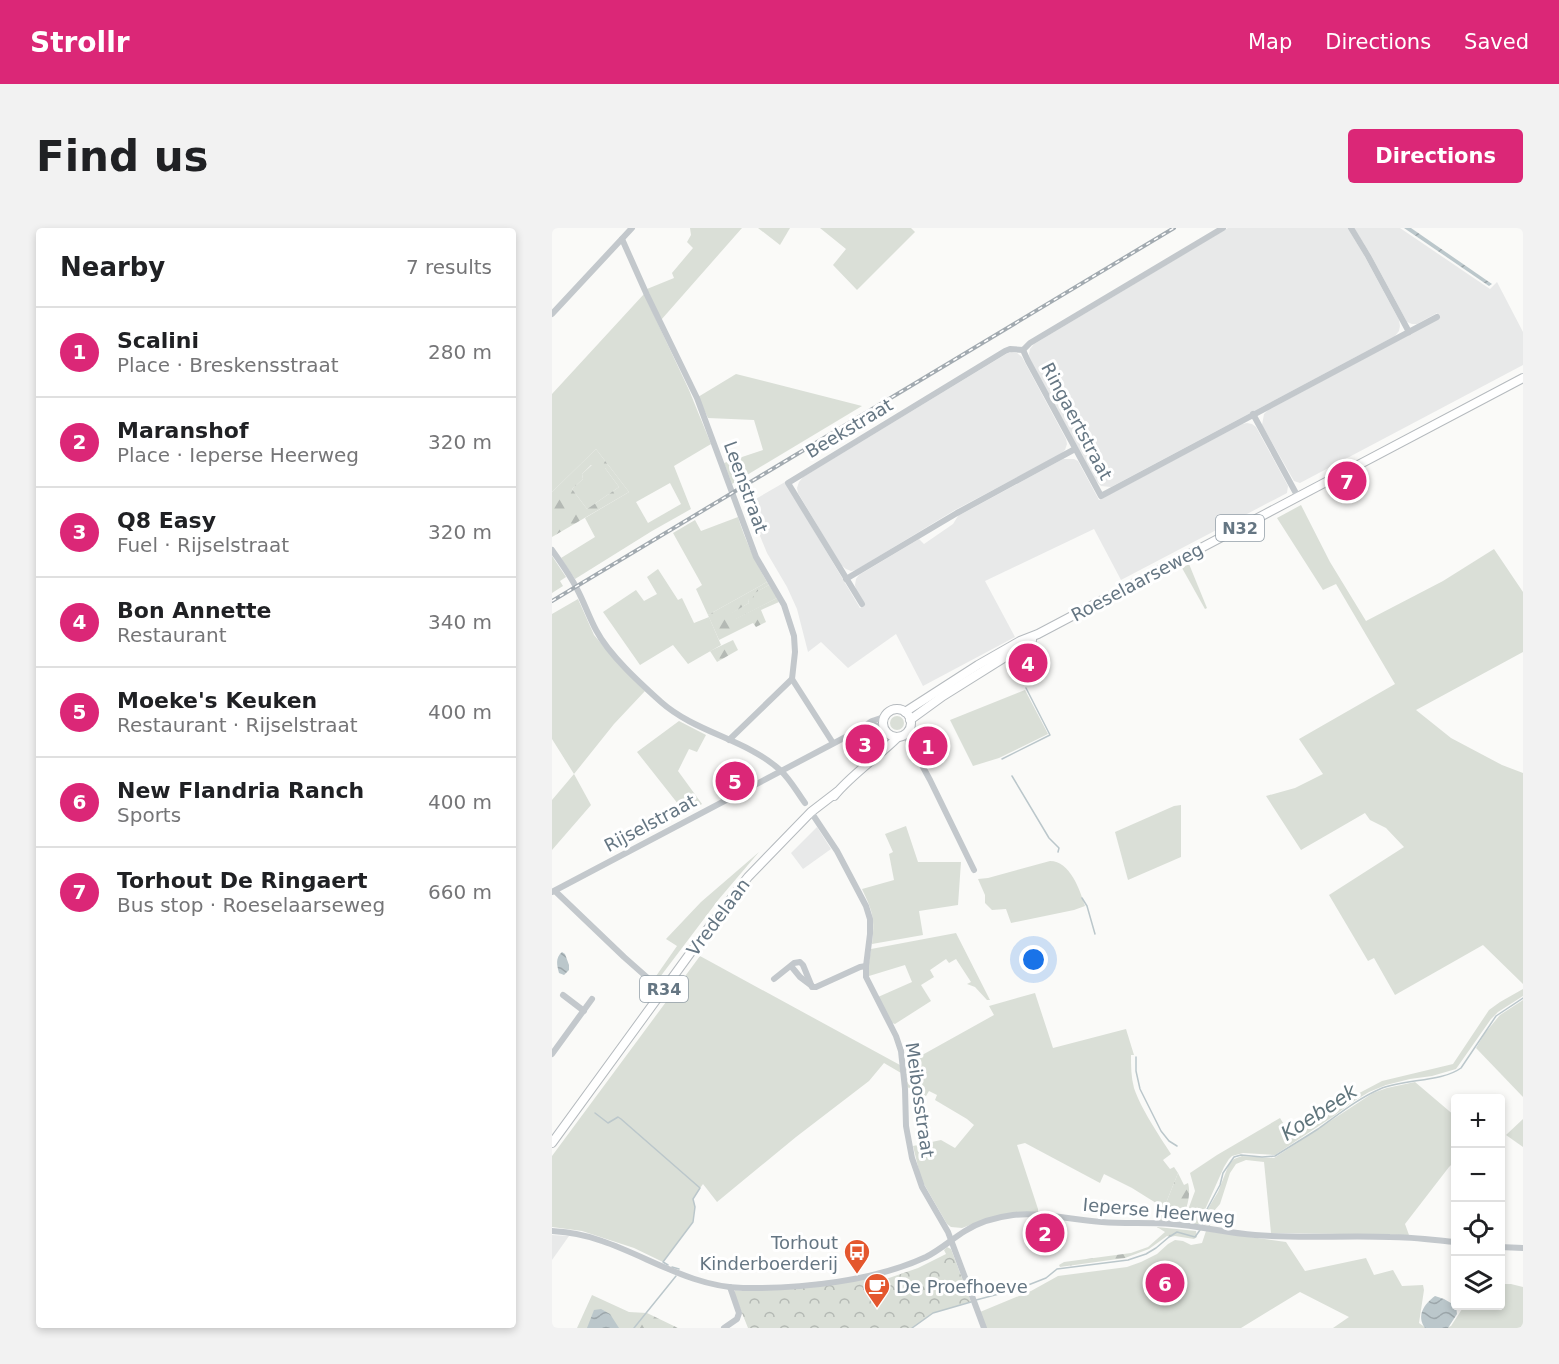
<!DOCTYPE html>
<meta charset="utf-8">
<style>
:root{--surface:#fff;--page:#f2f2f2;--text:#202124;--muted:#757577;--line:#e0e0e0;--accent:#db2777}
body{margin:0;font-family:"DejaVu Sans",sans-serif;background:var(--page);color:var(--text)}
.controls{position:absolute;right:18px;bottom:18px;display:grid;overflow:hidden;border-radius:6px;box-shadow:0 3px 9px #0003}
.controls button{width:54px;height:54px;display:grid;place-items:center;padding:0;border:0;border-bottom:2px solid var(--line);background:var(--surface);color:var(--text);font:30px sans-serif}
.you{position:absolute;left:482px;top:732px;width:21px;height:21px;margin:-15px;border:4px solid #fff;border-radius:50%;background:#1a73e8;box-shadow:0 0 0 9px #1a73e833}
.badge{display:grid;place-items:center;width:39px;height:39px;border-radius:50%;background:var(--accent);color:#fff;font-size:20px;font-weight:700}
.pin{position:absolute;translate:-50% -50%;border:3px solid #fff;box-shadow:0 2px 6px #0006}
.list{margin:0;padding:0;list-style:none}
h2{display:flex;justify-content:space-between;align-items:center;height:78px;margin:0;padding:0 24px;font-size:26px}
h2 small{font-size:20px;font-weight:400;color:var(--muted)}
.list li{display:grid;grid-template-columns:39px 1fr auto;gap:18px;align-items:center;box-sizing:border-box;height:90px;padding:0 24px;border-top:2px solid var(--line)}
.list b{display:block;font-size:22px;white-space:nowrap}
.list p{margin:0;font-size:20px;white-space:nowrap;color:var(--muted)}
.list em{font-size:20px;font-style:normal;color:var(--muted)}
.icon{flex:none;width:33px;height:33px;fill:none;stroke:currentColor;stroke-width:2;stroke-linecap:round;stroke-linejoin:round}
.map{position:relative;flex:none;width:971px;height:1100px;overflow:hidden;border-radius:6px}
header{display:flex;align-items:center;gap:36px;box-sizing:border-box;height:84px;padding:0 30px;background:var(--accent);color:#fff}
header strong{font-size:28px}
nav{display:flex;gap:33px;margin-inline-start:auto;font-size:21px}
.intro{display:flex;align-items:center;justify-content:space-between;box-sizing:border-box;height:144px;padding:0 36px}
h1{margin:0;font-size:42px}
.button{padding:15px 27px;border-radius:6px;background:var(--accent);color:#fff;font-size:21px;font-weight:700}
main{display:flex;gap:36px;padding:0 36px}
aside{flex:1;background:var(--surface);border-radius:6px;box-shadow:0 3px 9px #0003}
.map>svg:first-child{display:block}
.built{fill:#e8e9e9}
.green{fill:#dadfd7;fill-rule:evenodd}
.forest{fill:url(#forest-firs);fill-rule:evenodd}
.park{fill:url(#park-crowns)}
.water{fill:url(#water-waves)}
.lines{fill:none;stroke-linecap:round;stroke-linejoin:round}
.stream{stroke:#bbc7cb;stroke-width:1.5}
.major-casing{stroke:#b5babe;stroke-width:10}
.minor{stroke:#c3c8cc;stroke-width:6}
.major{stroke:#fff;stroke-width:8}
.rail-casing{stroke:#a2aab0;stroke-width:4}
.rail{stroke:#fff;stroke-width:1.5;stroke-dasharray:4.5;stroke-linecap:butt}
.labels{text-anchor:middle;dominant-baseline:central;stroke-width:6;stroke-linejoin:round;paint-order:stroke}
.shield{fill:#fff;stroke:#939fa8;stroke-width:1.5}
.shield-label{font-size:16px;font-weight:bold;fill:#657683}
.street-label{font-size:18px;fill:#657683;stroke:#fff}
.poi-label{font-size:18px;fill:#657683;stroke:#fff;text-anchor:end}
.water-label{font-size:20px;font-style:italic;fill:#60757c;stroke:#fff}
</style>
<header>
<strong>Strollr</strong>
<nav><a>Map</a><a>Directions</a><a>Saved</a></nav>
</header>
<div class="intro"><h1>Find us</h1><a class="button">Directions</a></div>
<main>
<aside>
<h2>Nearby<small>7 results</small></h2>
<ul class="list">
<li><span class="badge">1</span><div><b>Scalini</b><p>Place · Breskensstraat</p></div><em>280 m</em></li>
<li><span class="badge">2</span><div><b>Maranshof</b><p>Place · Ieperse Heerweg</p></div><em>320 m</em></li>
<li><span class="badge">3</span><div><b>Q8 Easy</b><p>Fuel · Rijselstraat</p></div><em>320 m</em></li>
<li><span class="badge">4</span><div><b>Bon Annette</b><p>Restaurant</p></div><em>340 m</em></li>
<li><span class="badge">5</span><div><b>Moeke's Keuken</b><p>Restaurant · Rijselstraat</p></div><em>400 m</em></li>
<li><span class="badge">6</span><div><b>New Flandria Ranch</b><p>Sports</p></div><em>400 m</em></li>
<li><span class="badge">7</span><div><b>Torhout De Ringaert</b><p>Bus stop · Roeselaarseweg</p></div><em>660 m</em></li>
</ul>
</aside>
<div class="map">
<svg width="971" height="1100" viewBox="0 0 971 1100">
<defs>
<pattern id="forest-firs" width="22" height="20" patternUnits="userSpaceOnUse" patternTransform="scale(1.5)"><rect width="22" height="20" fill="#dadfd7"/><path d="M5 1l3.5 6h-7zM16 11l3.5 6h-7z" fill="#b4b9b4"/></pattern>
<pattern id="park-crowns" width="20" height="18" patternUnits="userSpaceOnUse" patternTransform="scale(1.5)"><rect width="20" height="18" fill="#dadfd7"/><path d="M2 6a3 3 0 1 1 6 0M12 15a3 3 0 1 1 6 0" fill="none" stroke="#b4b9b4"/></pattern>
<pattern id="water-waves" width="16" height="10" patternUnits="userSpaceOnUse" patternTransform="scale(1.5)"><rect width="16" height="10" fill="#bbc7cb"/><path d="M0 5q4-4 8 0t8 0" fill="none" stroke="#9ca6aa"/></pattern>
</defs>
<rect width="100%" height="100%" fill="#fafaf8"/>
<!-- built -->
<g class="built">
<polygon points="676,0 796,0 813,29 847,92 848,98 847,103 843,108 559,259 549,258 544,253 478,131 477,126 478,121 482,116"/>
<polygon points="802,0 848,0 938,61 945,54 971,104 971,137 748,255 742,253 710,197 712,186 716,182 888,90 885,85 865,96 860,96 855,94 819,27"/>
<polygon points="459,124 465,125 470,129 514,211 515,216 513,222 509,226 403,282 304,342 299,343 294,341 289,337 246,265 245,260 247,254 251,249 454,126"/>
<polygon points="695,195 700,196 704,199 736,258 735,265 569,352 542,301 433,353 463,409 371,458 344,406 296,440 269,414 256,424 245,381 235,359 215,325 195,276 233,254 308,380 313,377 304,362 303,357 304,351 307,347 367,311 372,316 401,296 406,288 511,231 522,231 526,233 547,272 690,196"/>
<polygon points="265,599 279,621 251,641 239,625"/>
<polygon points="0,1007 17,1008 0,1032"/>
</g>
<!-- green -->
<g class="green">
<polygon points="138,0 190,0 109,92 95,61 122,50 120,45 141,20 135,14 139,7"/>
<polygon points="206,0 238,0 228,17"/>
<polygon points="268,0 359,0 363,4 305,62 281,37 294,21"/>
<path d="M 92,66 L 137,162 L 159,216 L 122,238 L 139,281 L 100,303 L 23,351 L 9,330 L 43,309 L 33,290 L 77,264 L 44,221 L 0,264 L 0,166 ZM 118,255 L 129,276 L 96,295 L 84,274 Z"/>
<polygon points="184,146 310,178 180,256 172,235 211,222 202,192 156,190 146,169"/>
<polygon points="40,237 53,240 67,259 35,281 20,261 31,251 30,246"/>
<polygon points="749,277 778,334 814,393 891,353 942,321 971,364 971,424 864,482 899,510 950,537 971,545 971,756 931,717 843,767 822,730 816,733 777,667 852,619 834,600 818,592 813,585 749,622 714,568 743,560 771,546 747,511 843,456 784,356 771,362 725,290"/>
<path d="M 186,289 C 193,312 203,333 215,354 L 156,387 L 144,361 L 150,357 L 121,305 L 143,292 L 149,303 Z"/>
<polygon points="0,328 14,349 8,353 11,358 0,365"/>
<polygon points="637,336 655,380 653,381 630,340"/>
<polygon points="106,341 126,372 130,370 142,395 157,389 169,417 136,436 121,417 88,437 51,384 84,362 92,373 105,366 95,349"/>
<polygon points="217,357 225,370 182,392 179,385 197,375 196,372 200,366"/>
<polygon points="26,371 42,407 67,437 93,463 62,496 22,546 39,577 0,622 0,572 22,546 0,511 0,386"/>
<polygon points="473,462 496,506 447,530 421,538 398,492"/>
<circle cx="345" cy="495" r="7"/>
<polygon points="127,493 154,507 145,524 137,521 126,543 150,576 134,586 85,524"/>
<polygon points="629,577 629,629 576,652 563,604 622,578"/>
<path d="M 354,598 L 366,634 L 409,634 L 406,677 L 367,683 L 371,707 L 320,716 C 323,691 321,684 310,661 L 342,652 L 337,626 L 341,624 L 333,606 Z"/>
<polygon points="207,624 167,671 105,753 102,751 125,718 114,711 149,674"/>
<path d="M 498,633 C 518,633 528,662 533,678 L 522,682 L 459,695 L 454,681 L 440,682 L 433,675 L 433,667 L 426,651 L 436,650 Z"/>
<polygon points="404,705 438,772 435,772 423,759 415,756 419,754 404,731 397,735 394,731 378,742 382,749 369,757 379,773 343,796 340,795 326,769 360,754 353,737 317,748 316,741 319,721"/>
<polygon points="148,728 348,837 349,845 332,835 317,853 244,909 165,974 151,956 141,970 143,979 141,994 111,1034 82,1020 30,1003 0,999 0,928"/>
<polygon points="971,761 971,768 946,784 939,791 904,841 880,848 858,851 834,857 817,864 799,875 782,888 723,927 691,925 680,928 677,931 672,939 651,986 650,996 642,996 634,993 633,990 643,963 638,945 665,927 728,890 740,909 796,871 830,853 901,836 937,782 948,774"/>
<path d="M 483,765 L 501,820 L 574,801 L 582,827 L 579,827 C 579,838 579,849 582,860 C 589,881 607,907 619,926 L 611,932 L 618,941 L 622,939 L 626,945 L 612,980 L 580,960 L 552,946 L 548,955 L 473,915 L 465,917 L 486,981 L 486,984 L 465,984 L 429,993 L 410,1000 L 399,999 L 395,996 L 369,951 L 361,918 L 389,912 L 403,920 L 422,897 L 415,891 L 383,872 L 385,867 L 377,863 L 374,868 L 355,859 L 354,836 L 442,787 L 437,778 Z"/>
<polygon points="971,772 971,869 924,820 933,805 948,787"/>
<polygon points="863,854 903,888 903,933 897,939 853,996 857,1007 719,1005 712,934 694,932 684,936 678,945 668,976 662,983 658,998 652,996 654,984 666,964 677,936 682,931 690,928 722,930 821,865 835,860"/>
<polygon points="971,891 971,919 954,907"/>
<polygon points="654,1003 734,1014 753,1043 814,1030 822,1047 841,1042 850,1058 871,1057 872,1062 867,1095 874,1100 781,1100 797,1089 748,1064 689,1100 434,1100 428,1084 479,1063 506,1048 575,1039 589,1034 605,1026 616,1016 623,1012 631,1013 639,1017 650,1015"/>
<polygon points="949,1056 959,1056 971,1059 971,1100 894,1100 899,1098 912,1078 948,1078"/>
<polygon points="40,1067 77,1084 95,1085 82,1100 25,1100"/>
</g>
<!-- forest -->
<g class="forest">
<path d="M 44,221 L 77,264 L 0,309 L 0,264 ZM 39,237 C 44,240 48,242 53,240 L 67,259 L 35,281 L 20,261 L 31,251 L 30,246 Z"/>
<polygon points="215,354 217,357 201,366 202,369 196,372 197,375 180,385 183,391 225,370 227,374 209,382 214,394 204,399 201,395 167,412 156,387"/>
<polygon points="181,412 186,422 165,434 158,423"/>
<path d="M 626,945 L 632,957 L 636,955 C 639,965 636,986 625,992 C 620,994 611,993 605,993 L 605,986 L 610,985 Z"/>
<polygon points="605,999 644,1003 645,1009 642,1011 623,1008 618,1009 615,1008 597,1021 573,1030 508,1039 507,1037 512,1034 579,1025 596,1019 613,1004"/>
<polygon points="95,1085 126,1100 82,1100"/>
</g>
<!-- park -->
<polygon class="park" points="395,1019 399,1021 419,1074 381,1085 360,1100 196,1100 182,1065 183,1062 190,1063 331,1046 334,1051 366,1040 394,1026 392,1022"/>
<!-- water -->
<g class="water">
<polygon points="852,0 859,0 940,56 937,58"/>
<path d="M 10,724 L 13,726 L 17,737 L 17,742 L 12,747 L 7,745 C 5,737 3,730 10,724 Z"/>
<path d="M 883,1068 L 892,1071 L 904,1078 L 905,1086 L 896,1100 L 873,1100 C 864,1088 872,1076 883,1068 Z"/>
<polygon points="49,1081 58,1086 67,1100 35,1100 42,1082"/>
</g>
<g class="lines">
<!-- stream -->
<g class="stream">
<polyline points="450,531 498,507 474,460"/>
<polyline points="460,548 497,610 507,620 506,624"/>
<polyline points="530,670 535,678 543,706"/>
<polyline points="584,829 584,843 588,861 609,903 617,913 625,918"/>
<polyline points="43,885 56,895 66,889 69,891 148,960 141,971 143,979 141,994 111,1034 116,1037"/>
<path d="M 650,998 L 654,983 L 668,957 L 671,945 L 682,929 L 689,927 L 710,929 L 723,928 C 737,919 752,910 766,901 C 786,887 805,871 828,861 C 851,851 890,854 909,840 L 944,788 L 971,770"/>
<polyline points="120,1039 127,1041"/>
<polyline points="424,1072 466,1061 494,1050 505,1041 576,1032 594,1026 604,1020 617,1009 625,1004 643,1009 648,1002"/>
<polyline points="82,1100 124,1048"/>
<polyline points="360,1100 381,1085 419,1074"/>
</g>
<!-- major casing -->
<g class="major-casing">
<g id="major">
<circle cx="345" cy="495" r="14"/>
<polyline points="353,484 426,437 468,413 486,406 971,150"/>
<polyline points="358,492 391,468 471,418 480,412"/>
<path d="M 282,568 C 300,546 326,529 346,509"/>
<polyline points="0,915 158,698 196,649 259,584 285,564"/>
</g>
</g>
<!-- minor -->
<g class="minor">
<polyline points="799,0 816,28 857,104"/>
<polyline points="70,11 95,67 145,170 204,329 232,377 242,408 243,424 240,451 281,515"/>
<polyline points="0,86 80,0"/>
<polyline points="471,122 476,133 549,268 885,89"/>
<polyline points="471,122 478,115 671,0"/>
<polyline points="701,186 746,269"/>
<path d="M 0,322 C 9,335 18,347 25,361 C 32,374 37,389 44,402 C 57,427 88,455 109,474 C 144,505 194,511 228,542 C 238,551 245,564 253,575"/>
<polyline points="294,351 405,285 523,221"/>
<polyline points="310,376 236,255 453,123 458,121 471,122"/>
<polyline points="314,500 321,497 331,499"/>
<polyline points="353,506 378,552 422,642"/>
<polyline points="177,512 240,451"/>
<polyline points="259,584 285,623 314,678 318,691 318,706 314,738 314,749 344,808 349,823 353,861 354,898 360,930 370,959 396,1004 432,1100"/>
<polyline points="3,663 72,729 98,752"/>
<polyline points="0,664 305,503 320,493 332,489"/>
<polyline points="239,738 248,749 260,758"/>
<polyline points="222,751 242,735 248,734 251,737 260,759 264,759 308,739 314,738"/>
<polyline points="11,767 32,783"/>
<polyline points="0,826 40,771"/>
<path d="M 0,1003 C 17,1004 34,1007 50,1013 C 97,1029 140,1059 191,1060 C 248,1061 323,1053 374,1029 C 388,1022 400,1011 413,1003 C 427,994 445,989 461,987 C 491,984 521,992 550,994 C 573,996 596,994 620,996 C 648,998 675,1005 703,1007 C 748,1011 793,1007 838,1009 C 860,1009 882,1012 903,1014"/>
<polyline points="948,1019 971,1020"/>
<polyline points="172,1100 185,1091 187,1085 178,1059"/>
</g>
<!-- major -->
<use href="#major" class="major"/>
<!-- rail casing -->
<g class="rail-casing">
<polyline id="rail" points="0,373 622,0"/>
</g>
<!-- rail -->
<use href="#rail" class="rail"/>
</g>
<!-- icons -->
<defs>
<g id="bus-pin" transform="scale(1.35)"><path d="M0 17L-7.5 6A9.5 9.5 0 1 1 7.5 6Z" fill="#e4572e" stroke="#fff"/><path d="M-5-6H5V4H4V6H2V4H-2V6H-4V4H-5ZM-3.5-4V0h7V-4ZM-3.5 1.2v1.5H-2V1.2ZM2 1.2v1.5H3.5V1.2Z" fill="#fff"/></g>
<g id="cafe-pin" transform="scale(1.35)"><path d="M0 17L-7.5 6A9.5 9.5 0 1 1 7.5 6Z" fill="#e4572e" stroke="#fff"/><path d="M-5.5-4.5H6V0H3Q3 3.5 0 3.5H-2.5Q-5.5 3.5-5.5 0ZM3-3.2v2h1.7v-2ZM-6 4.5H4V6H-6Z" fill="#fff"/></g>
</defs>
<g fill-rule="evenodd">
<use href="#bus-pin" x="305" y="1024"/>
<use href="#cafe-pin" x="325" y="1058"/>
</g>
<g class="labels">
<!-- shield labels -->
<g class="shield">
<rect x="664" y="287" width="48" height="26" rx="4.5"/>
<rect x="88" y="748" width="48" height="26" rx="4.5"/>
</g>
<g class="shield-label">
<text x="688" y="300">N32</text>
<text x="112" y="761">R34</text>
</g>
<!-- street labels -->
<g class="street-label">
<text transform="translate(525 193) rotate(62)">Ringaertstraat</text>
<text transform="translate(297 200) rotate(-31)">Beekstraat</text>
<text transform="translate(194 259) rotate(70)">Leenstraat</text>
<text transform="translate(585 354) rotate(-28)">Roeselaarseweg</text>
<text transform="translate(98 595) rotate(-28)">Rijselstraat</text>
<text transform="translate(166 689) rotate(-53)">Vredelaan</text>
<text transform="translate(368 872) rotate(82)">Meibosstraat</text>
<text transform="translate(607 983) rotate(5)">Ieperse Heerweg</text>
</g>
<!-- poi labels -->
<g class="poi-label">
<text x="286" y="1014">Torhout<tspan x="286" dy="21">Kinderboerderij</tspan></text>
<text x="344" y="1058" text-anchor="start">De Proefhoeve</text>
</g>
<!-- water labels -->
<g class="water-label">
<text transform="translate(767 884) rotate(-33)">Koebeek</text>
</g>
</g>
</svg>
<div class="controls">
<button>+</button>
<button>−</button>
<button><svg class="icon" aria-label="locate" viewBox="0 0 24 24"><circle cx="12" cy="12" r="6"/><path d="M12 2v4M12 18v4M2 12h4M18 12h4"/></svg></button>
<button><svg class="icon" aria-label="layers" viewBox="0 0 24 24"><path d="M12 4l9 5-9 5-9-5zM3 14l9 5 9-5"/></svg></button>
</div>
<div class="you"></div>
<div class="pin badge" style="left:376px;top:518px">1</div>
<div class="pin badge" style="left:493px;top:1005px">2</div>
<div class="pin badge" style="left:313px;top:516px">3</div>
<div class="pin badge" style="left:476px;top:435px">4</div>
<div class="pin badge" style="left:183px;top:553px">5</div>
<div class="pin badge" style="left:613px;top:1055px">6</div>
<div class="pin badge" style="left:795px;top:253px">7</div>
</div>
</main>
